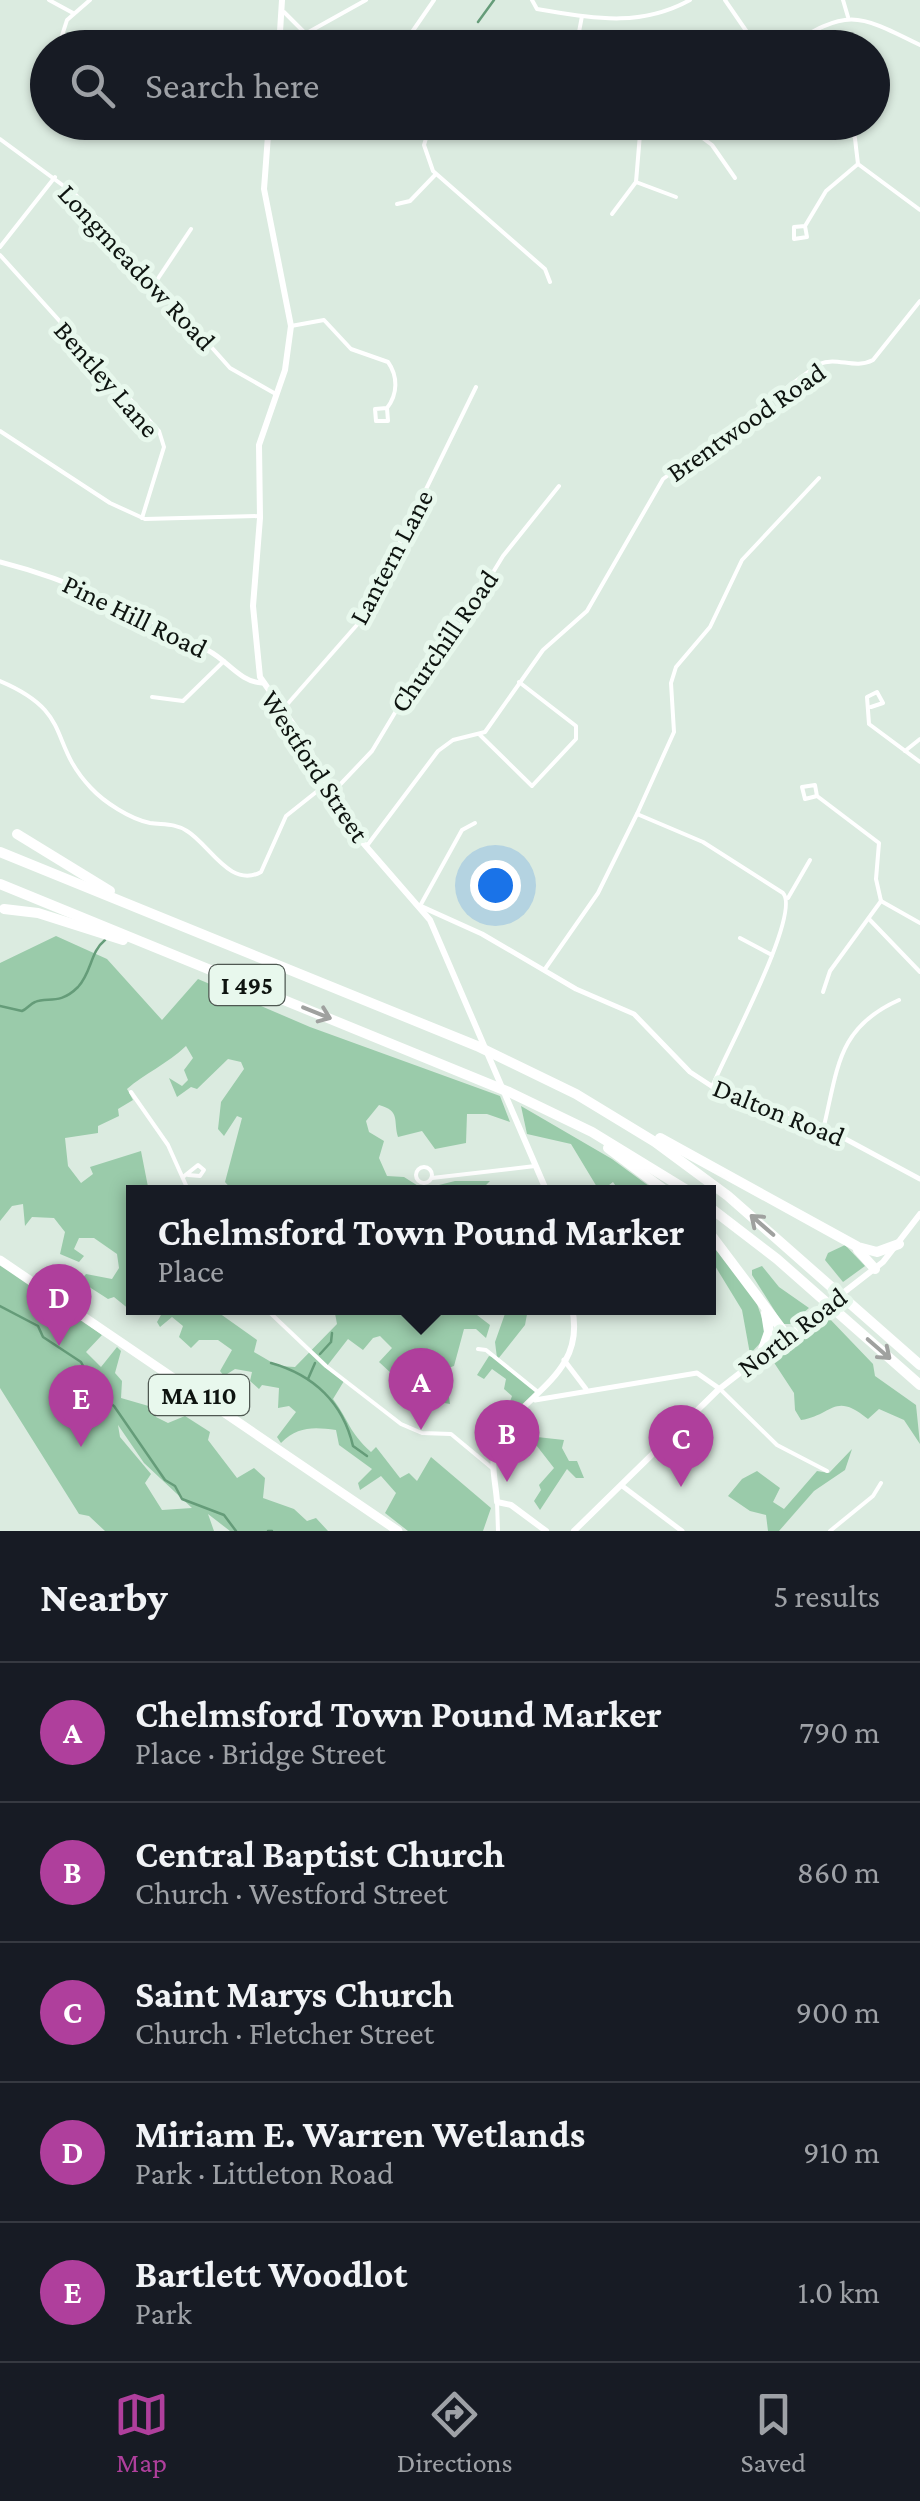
<!DOCTYPE html>
<meta charset="utf-8">
<style>
:root{--surface:#171b24;--page:#242831;--text:#f1f3f6;--muted:#9ea1a6;--line:#363941;--accent:#af3f9c}
body{margin:0;font-family:"Crimson Pro",serif;background:var(--page);color:var(--text)}
.you{position:absolute;left:495px;top:885px;width:35px;height:35px;margin:-25px;border:8px solid #fff;border-radius:50%;background:#1a73e8;box-shadow:0 0 0 15px #1a73e833}
.badge{display:grid;place-items:center;width:65px;height:65px;border-radius:50%;background:var(--accent);color:#fff;font-size:32px;font-weight:700}
.pin{position:absolute;translate:-50% -82px;filter:drop-shadow(0 2px 5px #0008)}
.pin::after{content:'';position:absolute;top:52px;width:35px;height:30px;background:inherit;clip-path:polygon(0 0,100% 0,50% 100%)}
.popup{position:absolute;left:126px;top:1185px;width:590px;height:130px;box-sizing:border-box;display:grid;place-content:center;border-radius:0px;background:var(--surface);filter:drop-shadow(0 2px 8px #0005);font-size:32px;white-space:nowrap;color:var(--muted)}
.popup b{font-size:38px;color:var(--text)}
.popup::after{content:'';position:absolute;left:50%;top:100%;margin-left:-20px;border:20px solid transparent;border-top-color:var(--surface)}
.list{margin:0;padding:0;list-style:none}
h2{display:flex;justify-content:space-between;align-items:center;height:130px;margin:0;padding:0 40px;font-size:42px}
h2 small{font-size:32px;font-weight:400;color:var(--muted)}
.list li{display:grid;grid-template-columns:65px 1fr auto;gap:30px;align-items:center;box-sizing:border-box;height:140px;padding:0 40px;border-top:2px solid var(--line)}
.list b{display:block;font-size:38px;white-space:nowrap}
.list p{margin:0;font-size:32px;white-space:nowrap;color:var(--muted)}
.list em{font-size:32px;font-style:normal;color:var(--muted)}
.icon{flex:none;width:55px;height:55px;fill:none;stroke:currentColor;stroke-width:2;stroke-linecap:round;stroke-linejoin:round}
.map{position:relative;flex:none;width:920px;height:1531px;overflow:hidden}
.search{position:absolute;background:var(--surface);box-shadow:0 2px 8px #0004;left:30px;right:30px;top:30px;height:110px;display:flex;align-items:center;gap:25px;box-sizing:border-box;padding:0 35px;border-radius:55px;color:var(--muted);font-size:38px}
.sheet{height:830px;background:var(--surface)}
nav{display:flex;justify-content:space-around;align-items:center;box-sizing:border-box;height:140px;border-top:2px solid var(--line);background:var(--surface);font-size:28px;color:var(--muted)}
nav a{display:grid;justify-items:center;gap:5px}
nav .on{color:var(--accent)}
.map>svg:first-child{display:block}
.green{fill:#9acbaa;fill-rule:evenodd}
.lines{fill:none;stroke-linecap:round;stroke-linejoin:round}
.stream{stroke:#659c79;stroke-width:2.5}
.minor{stroke:#fff;stroke-width:4}
.tertiary{stroke:#fff;stroke-width:5}
.secondary{stroke:#fff;stroke-width:6}
.primary{stroke:#fff;stroke-width:9}
.motorway{stroke:#fff;stroke-width:10}
.oneway{stroke:#9fa19f}
.labels{text-anchor:middle;dominant-baseline:central;stroke-width:10;stroke-linejoin:round;paint-order:stroke}
.shield{fill:#e8f8ed;stroke:#4f5852;stroke-width:2.5}
.shield-label{font-size:25px;font-weight:bold;fill:#0e1410}
.street-label{font-size:28px;fill:#0e1410;stroke:#e8f8ed}
</style>
<div class="map">
<svg width="920" height="1531" viewBox="0 0 920 1531">
<rect width="100%" height="100%" fill="#dbebe0"/>
<!-- green -->
<g class="green">
<path d="M 56,936 L 107,959 L 162,1020 L 198,979 L 310,1027 L 500,1096 L 510,1122 L 487,1114 L 467,1114 L 466,1143 L 435,1149 L 422,1131 L 398,1137 C 393,1121 401,1111 379,1105 L 366,1121 L 369,1132 L 384,1141 L 379,1158 L 387,1176 L 404,1177 L 423,1189 L 455,1181 L 490,1181 L 479,1192 L 234,1192 L 225,1182 L 242,1118 L 237,1116 L 224,1136 L 218,1129 L 221,1102 L 244,1069 L 241,1062 L 228,1059 L 197,1089 L 191,1087 L 177,1097 L 169,1078 L 182,1086 L 188,1080 L 184,1070 L 193,1058 L 186,1046 C 167,1064 144,1074 127,1089 L 133,1100 L 118,1109 L 119,1116 L 98,1126 L 98,1133 L 65,1138 L 68,1166 L 81,1183 L 93,1174 L 90,1167 L 141,1151 L 149,1192 L 134,1192 L 134,1308 L 141,1308 L 130,1310 L 114,1297 L 108,1299 L 80,1281 L 86,1274 L 112,1279 L 119,1268 L 117,1254 L 94,1238 L 79,1238 L 74,1249 L 84,1256 L 79,1262 L 60,1254 L 65,1232 L 54,1218 L 32,1217 L 25,1226 L 23,1204 L 12,1206 L 0,1221 L 0,963 Z"/>
<polygon points="521,1106 612,1159 657,1192 620,1192 613,1182 600,1192 571,1144 527,1134"/>
<polygon points="708,1239 756,1301 765,1327 763,1340 750,1354 742,1310 709,1256"/>
<polygon points="845,1245 865,1266 843,1282 825,1260 828,1253"/>
<path d="M 0,1260 L 102,1335 L 86,1352 L 101,1367 L 117,1347 L 121,1351 L 115,1373 L 122,1381 L 121,1398 L 152,1407 L 156,1417 L 168,1423 L 185,1416 L 210,1432 L 208,1440 L 237,1478 L 254,1468 L 265,1478 L 263,1498 L 294,1509 L 307,1521 L 316,1518 L 328,1531 L 230,1531 L 208,1514 L 214,1531 L 105,1531 L 89,1516 L 79,1514 L 0,1388 ZM 118,1425 L 144,1463 L 192,1508 L 162,1510 L 145,1483 L 151,1474 L 120,1437 Z"/>
<polygon points="762,1266 779,1287 809,1308 790,1324 783,1324 752,1275 752,1270"/>
<path d="M 165,1308 L 212,1308 L 257,1340 L 254,1352 L 278,1366 L 295,1367 L 337,1324 L 334,1308 L 476,1308 L 477,1315 L 490,1325 L 486,1338 L 476,1329 L 464,1329 L 454,1366 L 445,1369 L 450,1404 L 444,1403 L 439,1380 L 424,1363 L 408,1373 L 404,1385 L 379,1362 L 392,1348 L 380,1336 L 373,1338 L 363,1350 L 348,1339 L 327,1366 L 344,1381 L 333,1399 C 350,1422 348,1431 371,1452 L 376,1447 L 400,1478 L 409,1473 L 417,1481 L 431,1457 L 491,1508 L 483,1531 L 408,1531 L 385,1513 L 396,1493 L 381,1476 L 360,1490 L 358,1483 L 372,1469 L 339,1445 L 336,1430 C 314,1427 298,1426 281,1443 L 277,1437 L 296,1412 L 289,1406 L 278,1408 L 279,1388 L 262,1385 L 259,1389 L 250,1381 L 252,1372 L 235,1369 L 224,1376 L 220,1371 L 232,1350 L 218,1340 L 199,1340 L 191,1348 L 179,1337 L 183,1326 L 172,1317 L 160,1327 L 157,1322 Z"/>
<polygon points="507,1308 528,1309 525,1325 498,1359 540,1394 507,1427 499,1415 507,1410 512,1396 504,1389 506,1379 492,1369 484,1379 477,1375 489,1356 497,1358 495,1342"/>
<path d="M 827,1316 L 873,1364 L 875,1376 L 916,1405 L 920,1444 L 904,1420 L 879,1409 L 868,1419 C 834,1391 833,1415 801,1420 L 795,1410 L 794,1393 L 771,1358 Z"/>
<polygon points="537,1437 564,1440 562,1448 569,1461 577,1461 584,1478 576,1478 567,1469 540,1510 534,1501 541,1490 539,1485 554,1468 533,1441"/>
<polygon points="852,1449 845,1470 814,1491 779,1531 768,1531 766,1515 750,1511 728,1496 742,1479 757,1471 780,1488 773,1502 784,1509 817,1471 829,1473"/>
</g>
<g class="lines">
<!-- stream -->
<g class="stream">
<polyline points="478,22 494,0"/>
<path d="M 0,1006 L 22,1011 C 27,1009 30,1004 35,1002 C 47,996 59,1006 78,987 C 92,972 90,952 105,940"/>
<polyline points="0,1306 38,1326 43,1337 81,1362 99,1396 114,1406 165,1480 175,1486 182,1499 224,1515 236,1531"/>
<polyline points="320,1354 331,1342 332,1333"/>
<path d="M 271,1363 C 314,1375 343,1403 353,1446 L 367,1456"/>
<polyline points="308,1379 315,1363"/>
<polyline points="268,1531 272,1531"/>
</g>
<!-- minor -->
<g class="minor">
<polyline points="49,0 73,13"/>
<path d="M 532,0 L 537,9 C 593,18 639,28 690,0"/>
<polyline points="725,0 758,48"/>
<polyline points="843,0 848,17"/>
<polyline points="284,12 312,40 333,48"/>
<polyline points="305,34 366,0"/>
<polyline points="58,48 67,20 90,0"/>
<polyline points="401,48 434,0"/>
<polyline points="576,48 582,16"/>
<path d="M 785,48 C 848,9 854,12 920,45"/>
<polyline points="431,122 424,145 433,171 545,269 550,282"/>
<polyline points="681,122 712,145 735,178"/>
<polyline points="836,122 842,129 853,128"/>
<polyline points="853,122 858,164 920,210"/>
<polyline points="0,139 76,195 230,368 274,393"/>
<polyline points="636,182 676,197"/>
<polyline points="397,204 410,201 435,175"/>
<polyline points="612,214 636,182 641,122"/>
<polyline points="805,226 807,237 794,239 794,227 805,226 826,191 858,164"/>
<polyline points="0,247 55,177"/>
<polyline points="0,255 159,431 164,447 142,518"/>
<polyline points="155,283 191,229"/>
<path d="M 291,326 L 324,320 L 351,349 L 388,362 C 398,376 398,394 387,408 L 375,409 L 376,421 L 388,421 L 387,408"/>
<polyline points="0,431 110,503 145,519 260,516"/>
<path d="M 0,681 C 75,713 47,742 91,788 C 104,802 130,819 150,823 C 163,825 175,823 187,831 C 209,844 230,889 261,872 L 286,816 L 325,785"/>
<polyline points="152,697 183,701 224,661"/>
<polyline points="871,707 883,703 877,692 867,697 869,724 920,762"/>
<polyline points="284,708 363,618 476,387"/>
<polyline points="480,735 532,786 576,739 576,726 519,682"/>
<polyline points="905,751 920,739"/>
<polyline points="333,792 372,751 408,691 448,646 503,556 559,486"/>
<polyline points="817,796 805,799 802,787 815,785 817,796 879,843 876,879 881,901"/>
<polyline points="637,814 674,732 671,683 676,667 710,627 742,560 819,478"/>
<path d="M 366,847 L 438,751 L 453,740 L 485,732 L 543,650 L 587,611 L 663,479 L 819,364 C 838,356 854,370 873,360 L 920,301"/>
<polyline points="788,898 810,860"/>
<polyline points="881,901 920,923"/>
<polyline points="420,906 462,830 475,823"/>
<polyline points="869,919 920,972"/>
<polyline points="740,938 772,955"/>
<path d="M 545,969 L 598,893 L 637,814 L 703,842 L 783,893 C 802,914 724,1056 712,1087"/>
<polyline points="823,992 830,971 881,901"/>
<polyline points="131,1092 168,1145 189,1192"/>
<path d="M 824,1126 C 838,1067 838,1027 899,1000"/>
<circle cx="424" cy="1175" r="8"/>
<polyline points="183,1177 198,1165 204,1170 200,1176 188,1175"/>
<polyline points="432,1178 535,1166"/>
<polyline points="265,1308 326,1366 401,1424 422,1433 451,1434 492,1468"/>
<polyline points="478,1349 486,1350 538,1392"/>
<polyline points="720,1389 777,1445 827,1471"/>
<polyline points="497,1502 498,1531"/>
<polyline points="830,1531 873,1496 881,1483"/>
</g>
<!-- tertiary -->
<g class="tertiary">
<path d="M 0,562 C 75,581 141,614 209,651 C 228,661 240,682 262,683"/>
<polyline points="420,906 482,934 576,989 634,1014 690,1072 719,1091 812,1121 920,1179"/>
<polyline points="564,1360 586,1389"/>
<polyline points="535,1400 697,1373 720,1389"/>
<polyline points="621,1485 682,1531"/>
</g>
<!-- secondary -->
<g class="secondary">
<polyline points="279,48 282,0"/>
<polyline points="269,122 264,189 291,326 285,370 259,445 260,518 253,606 260,677 304,740 351,829 430,920 547,1192"/>
<path d="M 546,1531 L 511,1505 L 497,1502 C 496,1484 490,1464 496,1447 C 512,1396 588,1380 572,1308"/>
<polyline points="574,1531 718,1390 883,1262 920,1214"/>
</g>
<!-- primary -->
<polyline class="primary" points="0,1260 398,1531"/>
<!-- motorway -->
<g class="motorway">
<polyline points="17,834 110,891"/>
<polyline points="0,852 477,1046 576,1094 655,1142 728,1196 920,1365"/>
<polyline points="0,884 509,1092 592,1132 690,1192"/>
<polyline points="4,909 38,913 123,940"/>
<polyline points="660,1138 858,1247 877,1252 899,1244"/>
<polyline points="608,1148 667,1192"/>
<polyline points="708,1206 777,1259 920,1385"/>
<polyline points="708,1231 787,1336"/>
<polyline points="858,1250 875,1269"/>
<polyline points="761,1355 769,1332 766,1313"/>
</g>
</g>
<!-- one-way arrows -->
<defs><path id="oneway-shaft" d="M-6 0H5M1.5-3L5.5 0L1.5 3" fill="none" stroke-width="1.6" stroke-linecap="round" stroke-linejoin="round" transform="scale(2.5)"/></defs>
<g class="oneway">
<use href="#oneway-shaft" transform="translate(317 1013) rotate(22)"/>
<use href="#oneway-shaft" transform="translate(762 1225) rotate(-139)"/>
<use href="#oneway-shaft" transform="translate(879 1349) rotate(41)"/>
</g>
<g class="labels">
<!-- shield labels -->
<g class="shield">
<rect x="209.5" y="965" width="75" height="40" rx="8"/>
<rect x="149" y="1375" width="100" height="40" rx="8"/>
</g>
<g class="shield-label">
<text x="247" y="985">I 495</text>
<text x="199" y="1395">MA 110</text>
</g>
<!-- street labels -->
<g class="street-label">
<text transform="translate(137 267) rotate(47)">Longmeadow Road</text>
<text transform="translate(107 379) rotate(49)">Bentley Lane</text>
<text transform="translate(746 422) rotate(-35)">Brentwood Road</text>
<text transform="translate(391 557) rotate(-62)">Lantern Lane</text>
<text transform="translate(135 616) rotate(26)">Pine Hill Road</text>
<text transform="translate(444 641) rotate(-55)">Churchill Road</text>
<text transform="translate(315 766) rotate(57)">Westford Street</text>
<text transform="translate(779 1112) rotate(22)">Dalton Road</text>
<text transform="translate(792 1332) rotate(-37)">North Road</text>
</g>
</g>
</svg>
<div class="you"></div>
<div class="pin badge" style="left:421px;top:1430px">A</div>
<div class="popup"><b>Chelmsford Town Pound Marker</b>Place</div>
<div class="pin badge" style="left:507px;top:1482px">B</div>
<div class="pin badge" style="left:681px;top:1487px">C</div>
<div class="pin badge" style="left:59px;top:1346px">D</div>
<div class="pin badge" style="left:81px;top:1447px">E</div>
<div class="search"><svg class="icon" aria-label="search" viewBox="0 0 24 24"><circle cx="10" cy="10" r="6"/><path d="M15 15l6 6"/></svg>Search here</div>
</div>
<section class="sheet">
<h2>Nearby<small>5 results</small></h2>
<ul class="list">
<li><span class="badge">A</span><div><b>Chelmsford Town Pound Marker</b><p>Place · Bridge Street</p></div><em>790 m</em></li>
<li><span class="badge">B</span><div><b>Central Baptist Church</b><p>Church · Westford Street</p></div><em>860 m</em></li>
<li><span class="badge">C</span><div><b>Saint Marys Church</b><p>Church · Fletcher Street</p></div><em>900 m</em></li>
<li><span class="badge">D</span><div><b>Miriam E. Warren Wetlands</b><p>Park · Littleton Road</p></div><em>910 m</em></li>
<li><span class="badge">E</span><div><b>Bartlett Woodlot</b><p>Park</p></div><em>1.0 km</em></li>
</ul>
</section>
<nav>
<a class="on"><svg class="icon" aria-label="map" viewBox="0 0 24 24"><path d="M3 6l6-2 6 2 6-2v14l-6 2-6-2-6 2zM9 4v14M15 6v14"/></svg>Map</a>
<a><svg class="icon" aria-label="directions" viewBox="0 0 24 24"><path d="M12 3l9 9-9 9-9-9zM9 14v-3h6M13 9l2 2-2 2"/></svg>Directions</a>
<a><svg class="icon" aria-label="saved" viewBox="0 0 24 24"><path d="M7 4h10v16l-5-4-5 4z"/></svg>Saved</a>
</nav>
